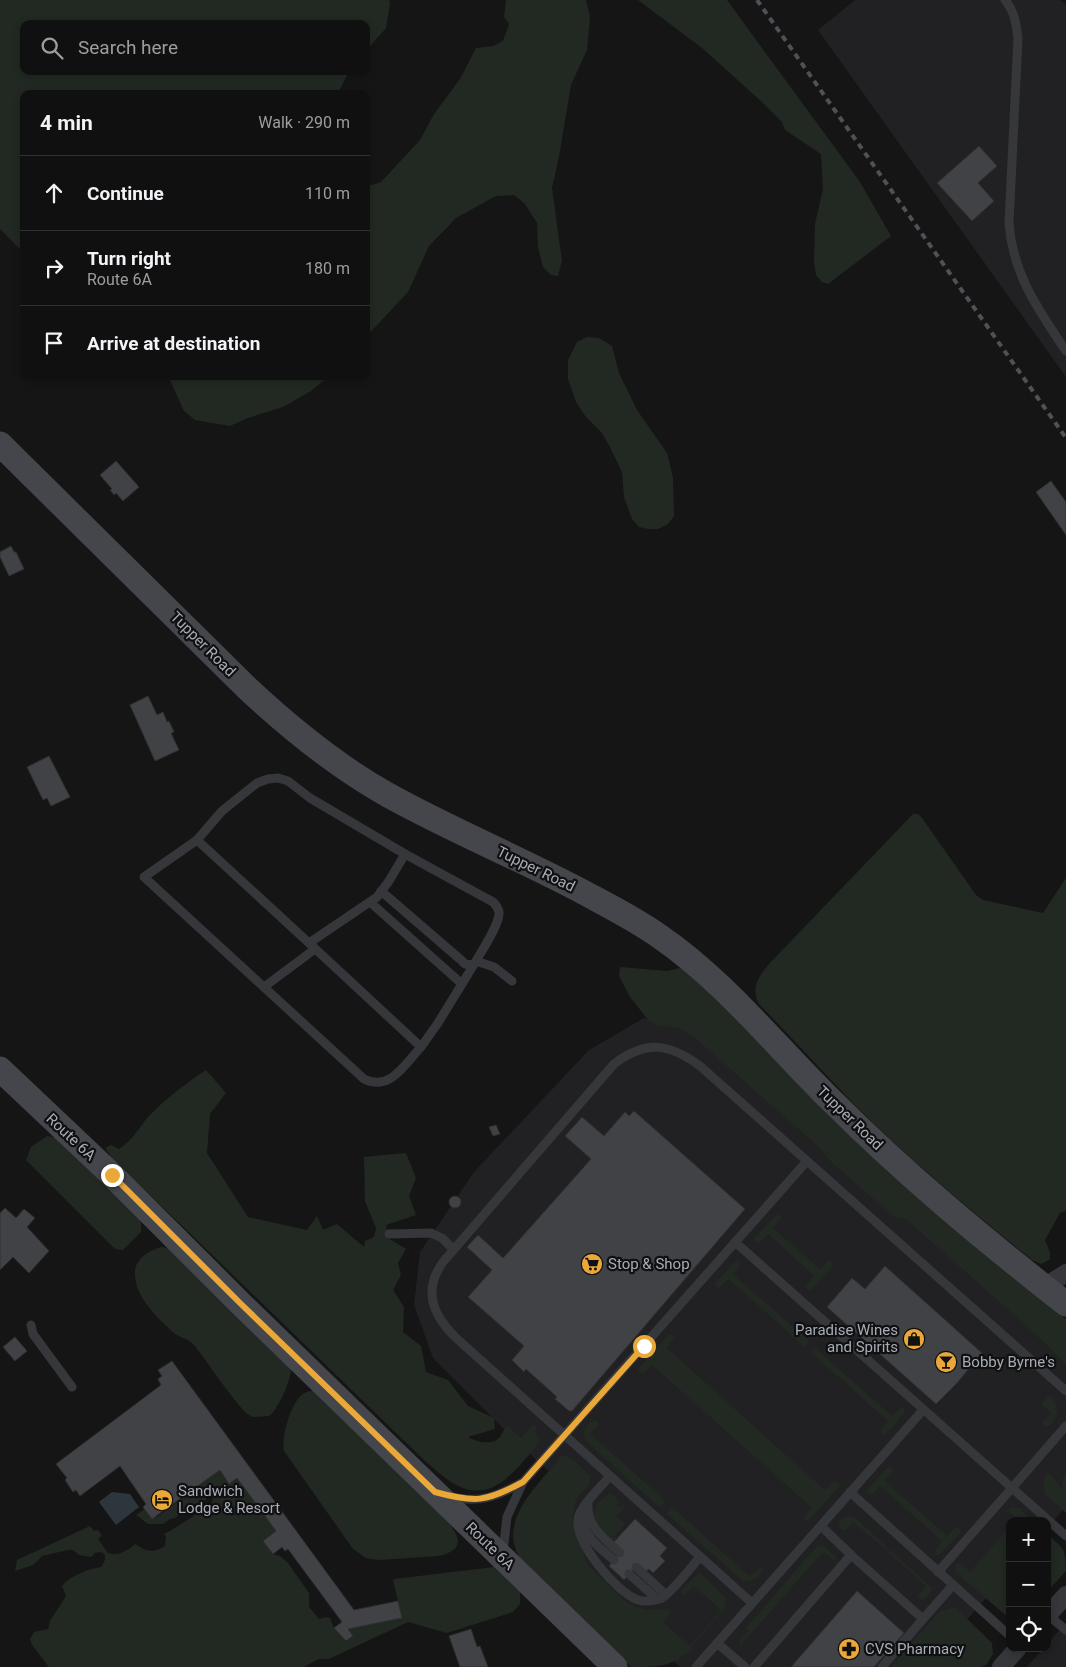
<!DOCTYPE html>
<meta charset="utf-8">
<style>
:root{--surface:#101010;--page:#191919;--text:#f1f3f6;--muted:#9c9d9f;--line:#303030}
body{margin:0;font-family:Roboto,sans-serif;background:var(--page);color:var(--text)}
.controls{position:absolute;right:15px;bottom:15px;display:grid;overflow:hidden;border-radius:10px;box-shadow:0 2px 8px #0003}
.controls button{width:45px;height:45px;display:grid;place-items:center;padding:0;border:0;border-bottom:1px solid var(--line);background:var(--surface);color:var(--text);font:25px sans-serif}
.stop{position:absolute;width:15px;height:15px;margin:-11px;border:4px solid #eaa839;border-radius:50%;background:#fff}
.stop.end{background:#eaa839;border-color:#fff;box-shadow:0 1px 5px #0008}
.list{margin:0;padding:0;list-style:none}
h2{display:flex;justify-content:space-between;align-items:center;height:65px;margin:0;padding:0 20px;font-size:21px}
h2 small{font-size:16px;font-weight:400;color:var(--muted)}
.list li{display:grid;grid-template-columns:32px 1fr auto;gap:15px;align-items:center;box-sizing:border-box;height:75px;padding:0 20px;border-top:1px solid var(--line)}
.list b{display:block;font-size:19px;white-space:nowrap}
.list p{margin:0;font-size:16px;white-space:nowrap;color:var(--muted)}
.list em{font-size:16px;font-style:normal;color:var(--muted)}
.icon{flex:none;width:28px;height:28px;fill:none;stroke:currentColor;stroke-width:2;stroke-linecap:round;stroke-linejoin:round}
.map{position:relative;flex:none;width:1066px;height:1667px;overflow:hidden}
.search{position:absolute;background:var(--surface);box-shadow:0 2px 8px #0003;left:20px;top:20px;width:350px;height:55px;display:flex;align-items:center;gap:12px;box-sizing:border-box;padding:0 18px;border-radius:10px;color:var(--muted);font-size:19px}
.panel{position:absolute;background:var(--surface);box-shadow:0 2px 8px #0003;left:20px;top:90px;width:350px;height:290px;border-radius:10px}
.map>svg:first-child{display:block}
.built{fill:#212123}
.green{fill:#212922}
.water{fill:#2d363c}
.building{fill:#414246;stroke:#2f2f32}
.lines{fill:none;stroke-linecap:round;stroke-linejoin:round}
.service{stroke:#36373b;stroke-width:9}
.minor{stroke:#36373b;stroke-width:18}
.secondary{stroke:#44464b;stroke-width:25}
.rail{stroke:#4f5156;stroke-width:4;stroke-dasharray:6 5;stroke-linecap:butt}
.route{stroke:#eaa839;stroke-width:6}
.labels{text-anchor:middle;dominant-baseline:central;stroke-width:4.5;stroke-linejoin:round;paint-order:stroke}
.street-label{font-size:15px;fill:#a7acb6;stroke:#101011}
.poi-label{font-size:15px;fill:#a7acb6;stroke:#101011;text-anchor:start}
</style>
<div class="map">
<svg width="1066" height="1667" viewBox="0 0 1066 1667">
<rect width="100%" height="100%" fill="#151516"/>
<!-- built -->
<g class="built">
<polygon points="855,0 1060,0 1066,4 1066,377 818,30"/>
<polygon points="644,1018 702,1034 1066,1341 1066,1507 1047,1528 1047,1521 1010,1521 1010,1571 925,1667 680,1667 578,1572 564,1532 570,1491 521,1446 433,1358 414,1305 420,1252 474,1172 589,1050"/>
<polygon points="1066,1623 1066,1667 1027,1667 1044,1648 1047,1648 1047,1644"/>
</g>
<!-- green -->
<g class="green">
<polygon points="0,0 389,0 390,4 386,28 366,51 366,24 24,24 24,71 349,71 338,94 24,94 24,253 0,229"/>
<polygon points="506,0 586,0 590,17 587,50 571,85 559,157 552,188 562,261 558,276 551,275 543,267 538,247 537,223 525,204 514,195 496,196 456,218 429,246 408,292 366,337 366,187 381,182 420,140 434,114 460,79 476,48 493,46 503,41 509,24 504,17"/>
<polygon points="638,0 727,0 860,182 891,236 828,284 822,282 816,275 814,263 815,224 823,189 821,154 785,130 782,122 762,102 702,48"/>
<polygon points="587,337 599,338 612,346 619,373 637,410 667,453 673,478 674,516 668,524 658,529 648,529 639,527 632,519 624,497 622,472 610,447 602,433 586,417 576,402 568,379 568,360 577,342"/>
<polygon points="168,376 329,376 311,391 283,407 248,418 230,426 195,420 184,411"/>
<path d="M 913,814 L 918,814 L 922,818 L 976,895 L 983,900 L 1043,913 L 1066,878 L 1066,1211 L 1060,1213 L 1045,1240 L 1050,1253 L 1050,1259 L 1042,1264 L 1032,1260 C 971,1210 909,1160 854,1104 C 822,1071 791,1037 759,1004 C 751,987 758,978 768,965 Z"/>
<path d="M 620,967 L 667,971 L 684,967 L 1041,1299 L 1066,1319 L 1066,1364 L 1030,1329 L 907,1220 C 902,1217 897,1219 892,1215 L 831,1162 L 821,1149 L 694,1037 L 679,1028 L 656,1025 L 649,1021 L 630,997 L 619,976 Z"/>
<path d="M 206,1070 L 226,1093 L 210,1114 L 207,1153 L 248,1217 L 307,1230 L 317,1216 L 323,1230 L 337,1224 L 364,1247 L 365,1241 L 374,1237 L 376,1228 L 365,1201 L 364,1157 L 406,1153 L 416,1178 L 409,1196 L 416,1215 L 386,1225 L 388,1238 L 406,1249 L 398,1263 L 401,1275 L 393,1290 L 404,1307 L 403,1332 L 421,1346 L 426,1372 L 448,1380 L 468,1406 L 494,1418 L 495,1429 L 468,1437 C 477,1442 492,1446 500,1437 C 503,1433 504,1429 507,1425 L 521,1438 L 533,1424 L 537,1427 L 535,1430 L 537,1436 L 540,1437 L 537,1446 C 514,1471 492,1505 454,1484 C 444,1478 435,1469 426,1462 L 112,1158 L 105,1148 L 111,1145 L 119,1149 C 132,1141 138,1129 148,1117 C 165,1099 185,1084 206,1070 Z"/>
<polygon points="47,1136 56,1138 138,1217 141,1222 141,1232 123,1250 115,1249 26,1160 31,1147"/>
<polygon points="779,1214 782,1218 773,1228 820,1269 828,1260 833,1263 832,1267 811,1290 807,1289 806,1285 814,1276 768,1234 759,1243 755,1242 755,1238 775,1216"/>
<path d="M 162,1247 L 172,1249 L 291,1369 C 291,1380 278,1410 269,1416 L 252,1417 L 245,1412 C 226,1391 211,1367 194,1345 C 188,1338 180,1338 174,1333 C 157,1318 133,1295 135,1271 C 136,1258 150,1250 162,1247 Z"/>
<polygon points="737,1260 739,1261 741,1264 733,1274 809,1341 805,1347 728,1279 719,1288 716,1287 715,1283"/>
<polygon points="669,1334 673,1335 674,1338 667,1348 825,1490 833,1482 837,1481 840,1484 839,1487 809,1520 806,1521 803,1518 811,1507 652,1365 644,1373 640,1373 638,1370 639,1368"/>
<polygon points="815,1348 892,1416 902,1407 905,1408 904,1413 886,1434 883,1435 880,1431 888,1421 811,1352"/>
<path d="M 315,1391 L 446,1519 C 459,1536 467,1549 439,1556 L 379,1560 L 366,1558 L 353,1549 L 284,1451 C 281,1437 291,1402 303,1394 C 307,1391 310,1391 315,1391 Z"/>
<path d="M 1048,1396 L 1050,1396 C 1061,1405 1059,1421 1046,1427 L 1043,1425 L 1043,1422 L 1051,1413 L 1041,1404 Z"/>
<path d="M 595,1420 L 598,1422 L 598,1425 L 590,1434 L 666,1501 L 661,1507 L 658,1506 L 585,1440 C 581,1432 586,1423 595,1420 Z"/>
<path d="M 567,1455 L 568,1458 L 572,1459 L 591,1476 L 589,1485 L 576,1499 L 572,1520 L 587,1564 L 626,1602 L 636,1607 L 647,1610 L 670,1609 L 671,1613 L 663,1622 L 690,1646 L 721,1610 L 694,1586 L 684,1595 L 681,1594 L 681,1591 L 699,1572 L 725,1597 L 726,1604 L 723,1610 L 691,1647 L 693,1649 C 669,1667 662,1667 631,1667 L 520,1558 C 497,1522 537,1486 558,1460 L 562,1456 Z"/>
<polygon points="890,1467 893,1469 893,1472 885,1481 947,1536 955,1528 958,1527 960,1530 960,1533 939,1555 936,1555 935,1551 942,1541 880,1486 872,1495 867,1493 867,1490 887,1468"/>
<path d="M 220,1470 L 229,1484 L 237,1478 L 276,1531 L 263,1541 L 273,1554 L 280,1556 L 288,1563 L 309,1593 L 309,1607 L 319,1619 L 326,1617 L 330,1618 L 334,1628 L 345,1641 L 353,1636 L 348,1629 L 402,1618 L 393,1580 L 394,1579 L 494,1567 L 520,1592 L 520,1604 L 513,1612 L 447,1633 L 408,1622 L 329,1659 L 319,1659 L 304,1667 L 49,1667 L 32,1645 L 30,1639 L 34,1632 L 48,1629 L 50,1621 L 66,1596 L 62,1586 C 71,1575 88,1569 101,1567 L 105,1560 L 105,1555 L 101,1552 L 95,1553 L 91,1557 L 79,1555 L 73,1550 L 68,1550 L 42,1556 L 33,1565 L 15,1571 L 17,1560 L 90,1526 L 94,1531 L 98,1530 L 102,1536 L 98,1539 L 108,1553 C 119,1556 127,1551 135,1544 C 146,1551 152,1554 165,1546 L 166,1536 L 164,1534 C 173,1530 209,1507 213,1500 L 212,1498 L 207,1498 L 200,1505 L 188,1508 L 175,1518 L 170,1519 L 163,1524 L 148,1524 L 136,1515 L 145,1509 L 152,1519 L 156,1516 L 157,1517 Z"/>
<polygon points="1048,1472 1063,1489 1062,1480 1066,1472 1066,1513 1045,1494 1043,1479"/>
<path d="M 611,1493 L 619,1501 L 616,1505 L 620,1507 L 623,1504 L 625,1507 L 616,1517 L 625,1524 L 614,1536 L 617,1539 L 614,1542 C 605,1532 586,1517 598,1504 C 602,1499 605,1496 611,1493 Z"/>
<path d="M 672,1507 L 749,1576 L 760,1567 L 763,1570 C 759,1579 751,1583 742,1580 L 666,1513 Z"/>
<polygon points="1011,1507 1019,1508 1032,1521 1015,1521 1017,1519 1008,1510"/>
<polygon points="848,1516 854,1517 887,1547 885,1549 853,1522 846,1530 842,1530 838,1525 843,1517 846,1519"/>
<polygon points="1010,1527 1010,1619 958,1574 955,1570 956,1565 959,1563 970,1572"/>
<path d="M 1047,1534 C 1064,1549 1066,1548 1066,1571 L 1047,1592 Z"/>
<polygon points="821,1545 824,1546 836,1557 836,1560 834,1560 825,1553 822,1553 741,1645 739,1641 748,1631 746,1628 815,1548"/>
<polygon points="890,1550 933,1589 924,1599 920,1600 918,1596 926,1586 888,1552"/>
<polygon points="955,1607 992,1643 993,1654 987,1664 982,1667 890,1667 940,1611"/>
</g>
<!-- water -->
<polygon class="water" points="112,1492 130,1494 139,1507 116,1525 99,1502"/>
<!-- building -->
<g class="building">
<polygon points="979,146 997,166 978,183 994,201 972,221 937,183"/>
<polygon points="116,461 139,487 123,501 116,493 114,495 110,490 112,489 100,475"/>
<polygon points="1051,481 1066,502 1066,535 1036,492"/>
<polygon points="11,546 14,552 16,552 24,569 9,576 0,557 0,552"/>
<polygon points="148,696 157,715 163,712 167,722 169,721 174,732 171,733 179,750 155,761 130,705"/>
<polygon points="49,756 70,797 51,806 47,798 43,800 27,767"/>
<polygon points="634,1111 745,1209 572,1411 569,1411 555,1399 557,1397 526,1369 524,1372 512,1360 524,1346 468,1297 492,1270 467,1247 478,1235 503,1258 591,1159 565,1136 582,1117 604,1136 625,1112 629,1116"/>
<polygon points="496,1125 500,1134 493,1136 489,1127"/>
<circle cx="455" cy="1202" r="6"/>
<polygon points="5,1208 16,1218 24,1209 35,1218 27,1227 49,1251 29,1273 13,1257 0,1270 0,1213"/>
<polygon points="885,1266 982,1353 957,1383 936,1404 827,1307 852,1278 865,1289"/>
<polygon points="15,1337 27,1351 15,1361 3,1347"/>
<polygon points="172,1361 354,1610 398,1601 402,1618 348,1629 353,1636 346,1641 334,1628 342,1622 288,1549 285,1551 282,1547 273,1554 263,1541 276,1531 237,1478 229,1484 220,1470 152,1519 143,1507 146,1504 120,1466 80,1496 76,1490 73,1492 65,1480 67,1478 56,1464 161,1385 158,1379 162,1376 158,1370"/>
<polygon points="635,1519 667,1548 660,1556 665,1561 653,1573 649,1569 645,1572 638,1565 624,1580 609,1566 622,1551 613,1543"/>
<polygon points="857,1591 904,1633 874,1667 791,1667"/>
<polygon points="471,1629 477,1647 480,1646 488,1667 460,1667 449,1636"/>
</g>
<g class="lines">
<!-- service -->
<g class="service">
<path d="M 1005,0 C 1015,12 1016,24 1018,38 L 1009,223 C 1013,275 1038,309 1066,351"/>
<polyline points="197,840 222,811 257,783 268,779 278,778 288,781 310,798 405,854"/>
<polyline points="381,891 461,960 465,964 473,965"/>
<polyline points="370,902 462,984"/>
<path d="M 309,943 L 197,840 L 144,877 L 364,1079 C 390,1092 405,1064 421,1047"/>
<path d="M 476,961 C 482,950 500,924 499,912 C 498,908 496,905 493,902 L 405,854 L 389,881 L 377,897 L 309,943 L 421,1047 L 438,1023 L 476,961 L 494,967 L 512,981"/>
<polyline points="264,987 315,949"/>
<polyline points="389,1234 431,1233 442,1238 453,1249"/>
<polyline points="735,1242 1012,1488 1066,1426"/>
<polyline points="31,1325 33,1334 72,1387"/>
<path d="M 610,1476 C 601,1487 580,1506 578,1519 C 575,1543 616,1592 638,1600 C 645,1602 653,1601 660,1599 C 670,1595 692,1566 700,1557"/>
<polyline points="523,1482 807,1161"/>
<polyline points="850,1492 1010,1636"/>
<path d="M 448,1496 C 479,1504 496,1497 523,1482 L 507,1517 L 503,1552"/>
<path d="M 588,1502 C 586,1527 604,1538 620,1553"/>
<path d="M 582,1518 C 583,1536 601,1549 614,1560"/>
<polyline points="821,1526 851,1555"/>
<polyline points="636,1567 666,1595"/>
<polyline points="938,1572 1012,1488 1066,1536"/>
<polyline points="629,1574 657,1599"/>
<path d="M 752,1603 L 455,1337 C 432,1314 423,1290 443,1262 L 614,1064 C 646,1040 669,1043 700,1066 L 1066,1391"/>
<polyline points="1048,1615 1066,1630"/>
<polyline points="717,1643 745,1667"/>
<polyline points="696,1667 923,1410"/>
<polyline points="754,1667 851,1555 923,1619 953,1585"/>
<polyline points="882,1667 923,1619"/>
</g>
<!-- minor -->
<g class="minor">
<polyline points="1044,1287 1066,1273"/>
<polyline points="1047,1616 1066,1595"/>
<polyline points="1001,1667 1018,1648"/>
</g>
<!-- secondary -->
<g class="secondary">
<path d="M 0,444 L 248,689 C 291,729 336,766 388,795 C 451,830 519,858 583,892 C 609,906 635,919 659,936 C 726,982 777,1048 835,1104 C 907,1176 986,1241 1066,1304"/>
<polyline points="0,1069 112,1175 241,1304 615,1667"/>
</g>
<!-- rail -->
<polyline class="rail" points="757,0 1066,438"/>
</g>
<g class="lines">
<!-- route -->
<path class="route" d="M 112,1175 L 241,1304 L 435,1492 C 475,1503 486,1502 523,1482 L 644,1346"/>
</g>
<!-- icons -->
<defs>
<g id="supermarket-disc" transform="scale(1.125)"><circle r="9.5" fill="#eaa839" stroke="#101011"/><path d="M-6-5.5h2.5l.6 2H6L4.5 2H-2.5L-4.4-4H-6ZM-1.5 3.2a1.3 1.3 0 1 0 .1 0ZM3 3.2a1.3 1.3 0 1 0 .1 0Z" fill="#111"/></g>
<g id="shop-disc" transform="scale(1.125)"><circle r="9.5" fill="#eaa839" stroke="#101011"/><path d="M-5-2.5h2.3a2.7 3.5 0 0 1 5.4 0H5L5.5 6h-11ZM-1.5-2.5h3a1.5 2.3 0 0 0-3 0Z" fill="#111"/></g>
<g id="bar-disc" transform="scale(1.125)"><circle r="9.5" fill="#eaa839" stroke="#101011"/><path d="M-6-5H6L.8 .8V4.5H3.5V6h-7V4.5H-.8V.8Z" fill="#111"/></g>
<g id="hotel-disc" transform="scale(1.125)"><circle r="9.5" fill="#eaa839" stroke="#101011"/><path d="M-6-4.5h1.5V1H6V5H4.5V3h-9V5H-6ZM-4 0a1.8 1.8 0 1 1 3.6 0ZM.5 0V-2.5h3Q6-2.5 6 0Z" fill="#111"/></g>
<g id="pharmacy-disc" transform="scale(1.125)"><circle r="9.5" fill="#eaa839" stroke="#101011"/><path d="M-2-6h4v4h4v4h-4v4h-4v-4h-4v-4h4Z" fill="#111"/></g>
</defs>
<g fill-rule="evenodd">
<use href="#supermarket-disc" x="592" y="1264"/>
<use href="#shop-disc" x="914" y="1339"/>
<use href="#bar-disc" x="946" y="1362"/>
<use href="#hotel-disc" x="162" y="1500"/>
<use href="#pharmacy-disc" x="849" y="1649"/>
</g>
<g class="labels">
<!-- street labels -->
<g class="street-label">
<text transform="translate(203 644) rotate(45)">Tupper Road</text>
<text transform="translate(536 869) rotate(26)">Tupper Road</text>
<text transform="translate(850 1118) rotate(44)">Tupper Road</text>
<text transform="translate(71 1137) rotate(43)">Route 6A</text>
<text transform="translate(490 1546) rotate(44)">Route 6A</text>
</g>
<!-- poi labels -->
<g class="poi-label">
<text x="608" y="1264">Stop &amp; Shop</text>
<text x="898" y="1330" text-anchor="end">Paradise Wines<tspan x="898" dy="17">and Spirits</tspan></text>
<text x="962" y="1362">Bobby Byrne's</text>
<text x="178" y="1491">Sandwich<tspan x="178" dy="17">Lodge &amp; Resort</tspan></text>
<text x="865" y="1649">CVS Pharmacy</text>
</g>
</g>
</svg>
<div class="controls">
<button>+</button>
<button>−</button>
<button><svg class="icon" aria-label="locate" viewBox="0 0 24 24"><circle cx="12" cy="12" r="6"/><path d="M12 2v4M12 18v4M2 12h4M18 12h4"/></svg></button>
</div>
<div class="stop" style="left:644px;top:1346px"></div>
<div class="stop end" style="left:112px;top:1175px"></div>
<div class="search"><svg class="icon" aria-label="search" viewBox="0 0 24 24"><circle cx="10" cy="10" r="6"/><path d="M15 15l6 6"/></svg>Search here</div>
<section class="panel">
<h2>4 min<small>Walk · 290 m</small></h2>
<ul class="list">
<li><svg class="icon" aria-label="ahead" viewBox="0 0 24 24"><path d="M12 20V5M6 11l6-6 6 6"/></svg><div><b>Continue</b></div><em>110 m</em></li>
<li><svg class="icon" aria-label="right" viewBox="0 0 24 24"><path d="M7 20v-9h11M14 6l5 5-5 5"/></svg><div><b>Turn right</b><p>Route 6A</p></div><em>180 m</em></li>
<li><svg class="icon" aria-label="arrive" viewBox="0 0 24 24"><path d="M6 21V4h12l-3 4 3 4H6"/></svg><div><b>Arrive at destination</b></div></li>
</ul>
</section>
</div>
